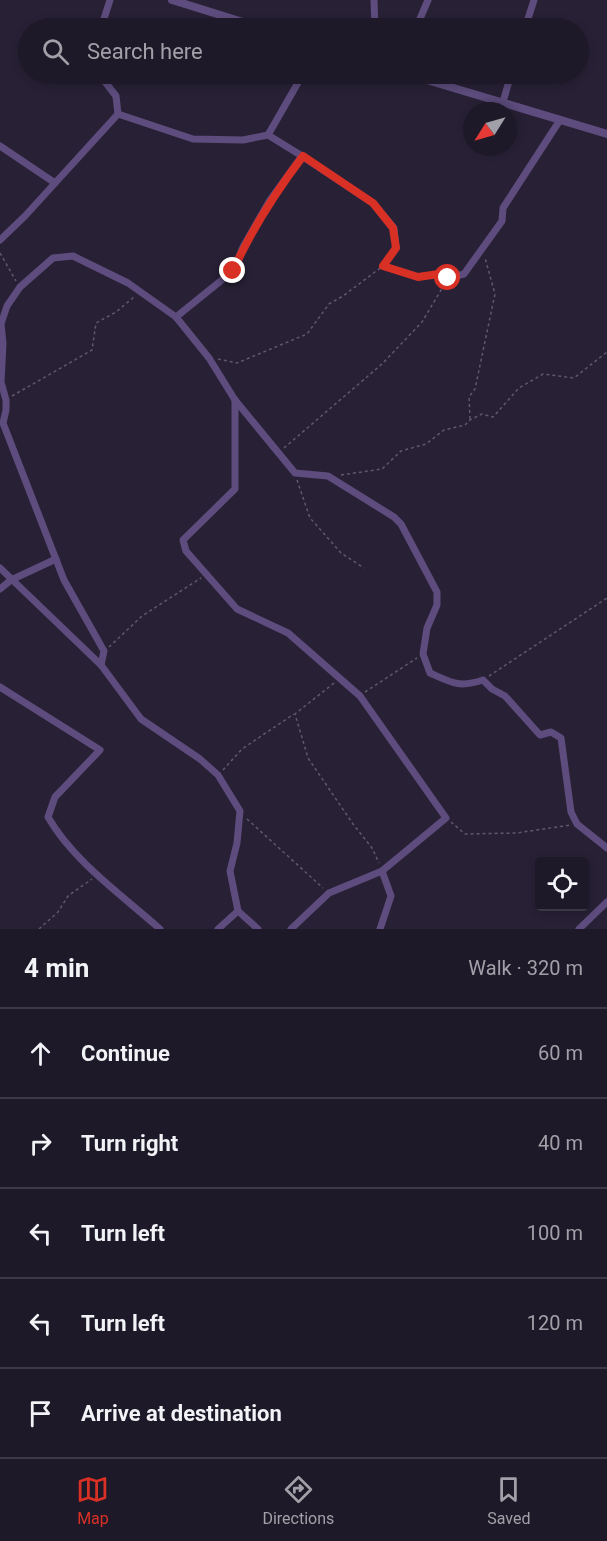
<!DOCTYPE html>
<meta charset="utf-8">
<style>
:root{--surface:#1e1928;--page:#2b2634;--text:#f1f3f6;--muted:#a1a0a8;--line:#3c3845;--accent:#d93025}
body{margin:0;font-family:Roboto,sans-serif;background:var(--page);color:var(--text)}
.controls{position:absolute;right:18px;bottom:18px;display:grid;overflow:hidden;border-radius:6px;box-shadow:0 3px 9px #0003}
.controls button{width:54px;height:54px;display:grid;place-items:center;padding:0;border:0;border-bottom:2px solid var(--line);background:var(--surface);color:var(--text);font:30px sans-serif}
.compass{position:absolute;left:463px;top:102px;width:54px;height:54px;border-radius:50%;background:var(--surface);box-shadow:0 3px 9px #0003;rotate:233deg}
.stop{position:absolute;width:18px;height:18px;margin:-14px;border:4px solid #d93025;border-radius:50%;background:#fff}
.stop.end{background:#d93025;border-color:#fff;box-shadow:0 2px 6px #0008}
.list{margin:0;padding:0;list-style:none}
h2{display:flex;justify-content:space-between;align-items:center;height:78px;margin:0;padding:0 24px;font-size:26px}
h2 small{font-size:20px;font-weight:400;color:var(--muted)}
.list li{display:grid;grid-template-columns:39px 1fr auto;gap:18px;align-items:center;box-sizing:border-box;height:90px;padding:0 24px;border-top:2px solid var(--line)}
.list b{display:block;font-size:22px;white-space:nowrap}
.list em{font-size:20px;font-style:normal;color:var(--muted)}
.icon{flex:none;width:33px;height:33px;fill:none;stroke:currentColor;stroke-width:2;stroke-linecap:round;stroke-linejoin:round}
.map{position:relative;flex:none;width:607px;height:929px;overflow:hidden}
.search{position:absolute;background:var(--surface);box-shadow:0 3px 9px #0003;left:18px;right:18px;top:18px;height:66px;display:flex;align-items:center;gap:15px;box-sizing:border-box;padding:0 21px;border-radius:33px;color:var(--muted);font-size:22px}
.sheet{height:528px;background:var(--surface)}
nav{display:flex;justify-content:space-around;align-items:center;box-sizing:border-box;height:84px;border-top:2px solid var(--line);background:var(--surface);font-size:16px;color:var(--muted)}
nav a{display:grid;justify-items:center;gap:3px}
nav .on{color:var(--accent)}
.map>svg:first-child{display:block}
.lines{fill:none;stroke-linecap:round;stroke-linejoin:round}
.path{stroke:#60596c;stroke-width:1.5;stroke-dasharray:3 3;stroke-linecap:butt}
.minor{stroke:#5d4c7d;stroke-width:7}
.tertiary{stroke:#5d4c7d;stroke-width:8}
.route{stroke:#d93025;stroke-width:8}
</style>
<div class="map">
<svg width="607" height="929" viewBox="0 0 607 929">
<rect width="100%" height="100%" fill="#282136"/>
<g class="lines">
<!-- path -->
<g class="path">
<polyline points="0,253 16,281"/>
<polyline points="383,266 418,277 441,274"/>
<polyline points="218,359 237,363 307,334 329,304 343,296 383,266 393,253"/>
<polyline points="12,396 92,350 96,323 116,312 134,297"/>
<polyline points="470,419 469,397 475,389 495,294 485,258"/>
<polyline points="284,448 382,364 422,322 444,285"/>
<polyline points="341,475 382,469 401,451 426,444 444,430 465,425 470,420 482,414 493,417 519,388 543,374 574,378 607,352"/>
<polyline points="297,480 310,518 341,553 364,568"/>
<polyline points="109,647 142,616 201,578"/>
<polyline points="489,676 607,598"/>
<polyline points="334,683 295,714 308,758 353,824 372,848 379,863"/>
<polyline points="365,692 417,658"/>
<polyline points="223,770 242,749 294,714"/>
<polyline points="247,819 323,888"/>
<polyline points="451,822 465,834 516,833 571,825"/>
<polyline points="39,929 58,912 68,896 92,879"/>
</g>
<!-- minor -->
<g class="minor">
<polyline points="374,0 375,28"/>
<polyline points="101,28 110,0"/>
<polyline points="416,28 428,0"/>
<polyline points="525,28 534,0"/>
<polyline points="503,102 511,74"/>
<polyline points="118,114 193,139 243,140 268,135 302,156 270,200 243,247 233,271 176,317"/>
<polyline points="268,135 303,74"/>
<polyline points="0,146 55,183"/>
<polyline points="302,156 373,203 394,228 396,247"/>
<polyline points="0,240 25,216 118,114 116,96 99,74"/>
<polyline points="448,278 464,274 502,221 503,208 560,120"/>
<polyline points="235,400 235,489 183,540 186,551 237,609 288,633 360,696 446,818 382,871 329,893 291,929"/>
<polyline points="0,568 101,665"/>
<polyline points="0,589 11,580 56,559"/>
<path d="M 0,687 L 100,750 L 55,797 L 48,817 C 73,861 123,896 160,929"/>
<polyline points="218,929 238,911"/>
<path d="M 258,929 L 238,911 L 230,871 L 237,843 L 240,811 L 218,775 L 200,759 L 141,719 L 101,665 L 104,651 L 64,580 L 3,423 L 6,410 L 6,400 L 1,382 L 3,343 L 1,324 L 7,306 L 20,287 L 53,258 L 73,256 L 128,283 L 176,317 L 209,358 L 235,400 L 295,473 L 328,476 L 394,517 L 401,524 L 437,592 L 437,605 L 427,628 L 423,654 L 430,673 C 452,683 459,688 483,680 L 492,689 L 505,696 L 540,735 L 551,732 L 561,738 L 571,812 L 577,824 L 607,848"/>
<polyline points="380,929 391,896 382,871"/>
<polyline points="579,929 607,902"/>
</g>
<!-- tertiary -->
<g class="tertiary">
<polyline points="172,0 262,28"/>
<polyline points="407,74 607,134"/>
</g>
</g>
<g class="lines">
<!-- route -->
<path class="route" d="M 233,271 C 252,228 275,193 303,156 L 373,203 L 393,228 L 396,248 L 383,266 L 418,277 L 439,274 L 448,278"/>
</g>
</svg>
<div class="controls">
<button><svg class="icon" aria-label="locate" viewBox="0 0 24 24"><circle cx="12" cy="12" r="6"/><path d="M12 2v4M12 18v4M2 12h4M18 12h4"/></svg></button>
</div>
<svg class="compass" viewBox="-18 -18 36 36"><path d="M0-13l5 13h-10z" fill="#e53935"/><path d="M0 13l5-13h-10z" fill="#a1a0a8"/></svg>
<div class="stop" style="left:448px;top:278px"></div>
<div class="stop end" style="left:233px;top:271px"></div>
<div class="search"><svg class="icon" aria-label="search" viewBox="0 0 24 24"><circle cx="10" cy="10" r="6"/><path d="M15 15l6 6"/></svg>Search here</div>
</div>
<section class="sheet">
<h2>4 min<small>Walk · 320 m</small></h2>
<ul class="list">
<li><svg class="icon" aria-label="ahead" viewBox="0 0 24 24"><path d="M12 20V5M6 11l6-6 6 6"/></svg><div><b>Continue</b></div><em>60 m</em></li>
<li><svg class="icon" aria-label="right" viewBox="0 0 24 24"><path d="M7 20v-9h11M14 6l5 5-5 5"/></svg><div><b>Turn right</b></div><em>40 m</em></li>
<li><svg class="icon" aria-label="left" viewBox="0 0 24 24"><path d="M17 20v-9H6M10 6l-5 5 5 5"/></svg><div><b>Turn left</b></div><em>100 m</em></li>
<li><svg class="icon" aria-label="left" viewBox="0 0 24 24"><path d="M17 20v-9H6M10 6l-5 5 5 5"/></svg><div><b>Turn left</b></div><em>120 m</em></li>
<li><svg class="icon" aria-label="arrive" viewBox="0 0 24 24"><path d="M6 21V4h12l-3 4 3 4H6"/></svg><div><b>Arrive at destination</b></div></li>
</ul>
</section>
<nav>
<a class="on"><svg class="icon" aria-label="map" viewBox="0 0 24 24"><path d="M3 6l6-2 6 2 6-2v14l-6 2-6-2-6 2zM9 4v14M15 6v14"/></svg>Map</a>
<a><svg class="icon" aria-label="directions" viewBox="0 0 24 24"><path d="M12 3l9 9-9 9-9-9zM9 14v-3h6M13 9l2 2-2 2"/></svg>Directions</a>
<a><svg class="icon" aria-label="saved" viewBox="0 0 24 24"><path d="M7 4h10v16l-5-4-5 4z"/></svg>Saved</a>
</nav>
